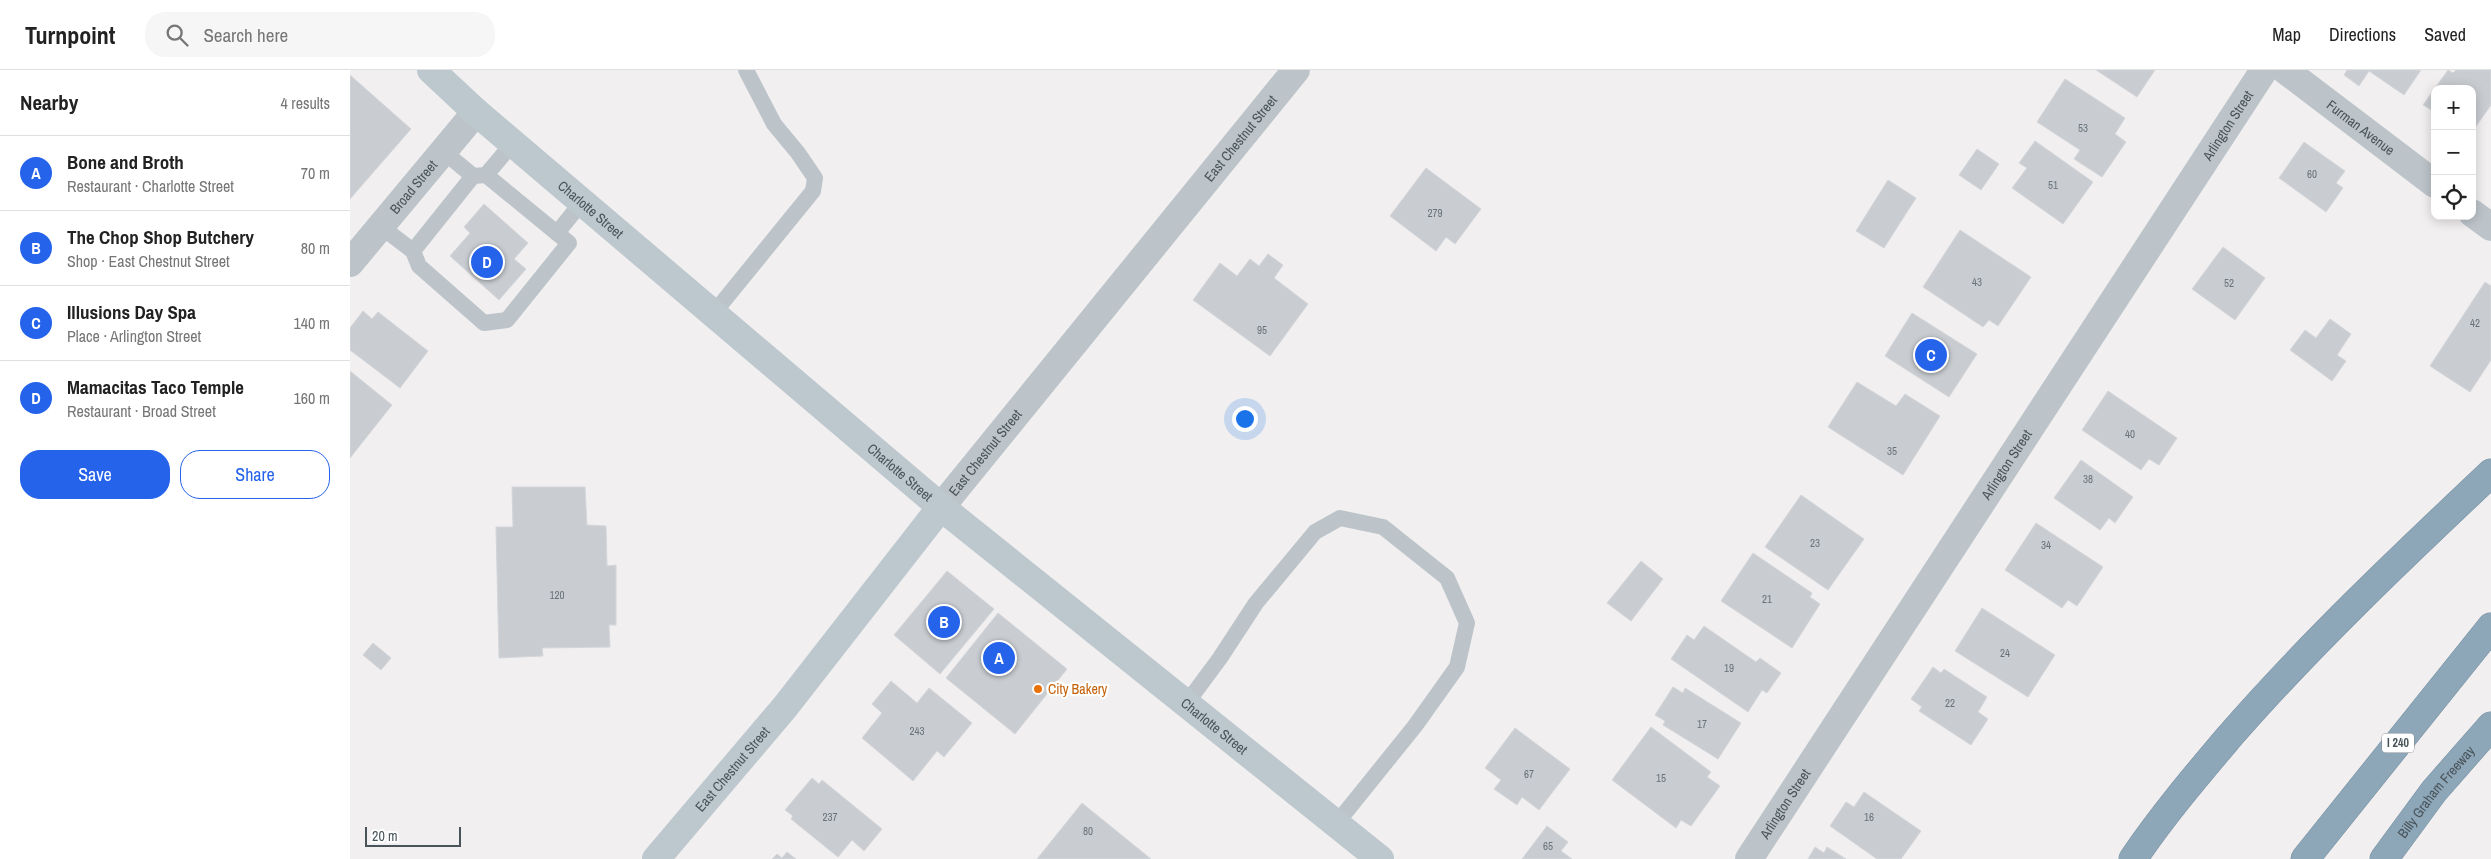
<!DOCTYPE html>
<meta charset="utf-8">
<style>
:root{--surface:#fff;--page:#f6f6f6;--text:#222;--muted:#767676;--line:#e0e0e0;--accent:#2563eb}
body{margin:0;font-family:"Archivo Narrow",sans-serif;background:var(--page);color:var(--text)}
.controls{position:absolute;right:15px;top:15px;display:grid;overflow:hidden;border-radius:10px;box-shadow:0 2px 12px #0003}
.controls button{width:45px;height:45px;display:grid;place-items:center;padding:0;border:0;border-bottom:1px solid var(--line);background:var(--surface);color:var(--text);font:25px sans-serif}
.scale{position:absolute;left:15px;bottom:12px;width:96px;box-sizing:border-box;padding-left:5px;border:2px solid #49545a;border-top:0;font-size:14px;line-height:18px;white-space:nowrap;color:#49545a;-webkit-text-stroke:4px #fff;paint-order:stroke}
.you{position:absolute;left:894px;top:348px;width:18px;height:18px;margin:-12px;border:4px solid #fff;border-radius:50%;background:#1a73e8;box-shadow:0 0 0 8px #1a73e833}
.badge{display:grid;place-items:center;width:32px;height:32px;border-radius:50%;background:var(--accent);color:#fff;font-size:16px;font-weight:700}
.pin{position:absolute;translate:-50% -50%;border:2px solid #fff;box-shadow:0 1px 5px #0006}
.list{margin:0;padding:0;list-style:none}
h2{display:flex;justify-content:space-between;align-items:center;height:65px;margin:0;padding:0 20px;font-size:21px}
h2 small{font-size:16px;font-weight:400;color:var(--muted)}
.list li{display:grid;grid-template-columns:32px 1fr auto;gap:15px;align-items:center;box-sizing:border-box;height:75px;padding:0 20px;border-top:1px solid var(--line)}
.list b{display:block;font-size:19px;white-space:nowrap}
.list p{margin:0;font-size:16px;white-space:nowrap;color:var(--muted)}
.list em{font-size:16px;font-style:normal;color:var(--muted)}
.actions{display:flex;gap:10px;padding:15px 20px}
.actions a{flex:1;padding:11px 0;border:1px solid var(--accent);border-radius:20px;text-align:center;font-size:18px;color:var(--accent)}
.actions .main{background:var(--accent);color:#fff}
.icon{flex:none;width:28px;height:28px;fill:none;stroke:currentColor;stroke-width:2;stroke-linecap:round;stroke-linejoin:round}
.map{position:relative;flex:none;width:2141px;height:789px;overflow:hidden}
header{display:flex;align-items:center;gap:30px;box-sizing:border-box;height:70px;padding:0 25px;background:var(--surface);border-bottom:1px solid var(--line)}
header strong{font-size:24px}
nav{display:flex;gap:28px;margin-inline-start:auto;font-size:18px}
.search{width:350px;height:45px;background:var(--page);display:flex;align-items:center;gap:12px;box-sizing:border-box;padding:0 18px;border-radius:20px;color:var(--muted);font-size:19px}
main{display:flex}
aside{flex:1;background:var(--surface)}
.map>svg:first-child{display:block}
.building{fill:#c9cdd1;stroke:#d4d6da}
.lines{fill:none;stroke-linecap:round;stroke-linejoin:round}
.highway-casing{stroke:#7891a3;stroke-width:29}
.lane{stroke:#bcc4ca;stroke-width:16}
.street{stroke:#bcc4ca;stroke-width:28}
.secondary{stroke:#bdc7ce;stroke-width:28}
.highway{stroke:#8da6b8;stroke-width:28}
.food-dot{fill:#e8710a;stroke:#fff;stroke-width:2}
.labels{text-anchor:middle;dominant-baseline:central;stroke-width:4.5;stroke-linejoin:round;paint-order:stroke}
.number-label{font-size:11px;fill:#697278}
.shield{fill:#fff;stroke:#80878c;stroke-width:1}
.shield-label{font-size:12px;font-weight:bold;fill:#49545a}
.street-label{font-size:14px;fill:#49545a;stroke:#fff}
.food-label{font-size:14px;fill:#c56008;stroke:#fff;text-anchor:start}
</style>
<header>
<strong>Turnpoint</strong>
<div class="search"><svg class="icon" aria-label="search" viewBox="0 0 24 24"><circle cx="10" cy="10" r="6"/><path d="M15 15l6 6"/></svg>Search here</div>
<nav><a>Map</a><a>Directions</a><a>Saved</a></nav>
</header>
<main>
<aside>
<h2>Nearby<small>4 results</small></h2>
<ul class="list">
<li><span class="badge">A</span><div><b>Bone and Broth</b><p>Restaurant · Charlotte Street</p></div><em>70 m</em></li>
<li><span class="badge">B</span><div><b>The Chop Shop Butchery</b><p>Shop · East Chestnut Street</p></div><em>80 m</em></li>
<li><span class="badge">C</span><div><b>Illusions Day Spa</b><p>Place · Arlington Street</p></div><em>140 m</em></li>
<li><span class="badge">D</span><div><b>Mamacitas Taco Temple</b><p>Restaurant · Broad Street</p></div><em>160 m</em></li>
</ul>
<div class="actions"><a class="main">Save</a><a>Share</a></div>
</aside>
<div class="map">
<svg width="2141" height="789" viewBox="0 0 2141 789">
<rect width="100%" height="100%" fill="#f1efef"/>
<!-- building -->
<g class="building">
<polygon points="1746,0 1805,0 1787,27"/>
<polygon points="1997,0 2071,0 2054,25 2019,1 2009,16 1994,5"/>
<polygon points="2098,0 2103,3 2106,0 2141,0 2141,35 2122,62 2122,19 2085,19 2085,42 2073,35"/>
<polygon points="0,5 61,59 0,129"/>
<polygon points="1715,9 1775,48 1765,64 1776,72 1752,107 1724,89 1730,80 1687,52"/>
<polygon points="1685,71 1743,112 1713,154 1662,118 1677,98 1669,93"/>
<polygon points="1954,72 1995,101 1986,113 1993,118 1976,142 1929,108"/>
<polygon points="1627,79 1649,94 1631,120 1609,105"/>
<polygon points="1076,98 1131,139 1105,174 1096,167 1086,181 1040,146"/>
<polygon points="1538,110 1566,128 1534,178 1506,161"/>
<polygon points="134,134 178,173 164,189 176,199 149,230 100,186 120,163 114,157"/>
<polygon points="1610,160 1681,207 1648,256 1639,250 1633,257 1573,217"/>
<polygon points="1873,177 1915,208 1885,250 1842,219"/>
<polygon points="918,184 933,195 924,208 958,234 920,286 843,230 870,193 887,206 900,189 909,196"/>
<polygon points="2135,212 2141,216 2141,290 2120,322 2080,296"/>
<polygon points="13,241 22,249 28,242 78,281 50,318 0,280 0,258"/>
<polygon points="1562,243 1627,284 1599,327 1535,286"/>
<polygon points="1980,249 2001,264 1987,285 1996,291 1982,311 1940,280 1955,260 1966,268"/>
<polygon points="0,301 42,335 0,388"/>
<polygon points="1507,312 1546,336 1555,324 1590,346 1553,405 1478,357"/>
<polygon points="1758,321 1827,368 1809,395 1799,389 1791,400 1732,360"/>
<polygon points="1731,390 1783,427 1765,453 1759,448 1750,460 1704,428"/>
<polygon points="162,417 235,417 237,455 256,456 257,496 266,495 266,555 259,555 260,577 192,578 193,586 149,588 146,457 163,457"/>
<polygon points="1451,425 1514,469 1478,520 1415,477"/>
<polygon points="1686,453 1753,497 1727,536 1718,530 1712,538 1655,500"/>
<polygon points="1403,483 1462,523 1460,527 1470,534 1442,578 1371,531"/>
<polygon points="1291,491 1313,509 1281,551 1257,533"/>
<polygon points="597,501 644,539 590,604 544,565"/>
<polygon points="1632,538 1705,585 1678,627 1605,581"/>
<polygon points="648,543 717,599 665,664 596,608"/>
<polygon points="1354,556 1406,592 1410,588 1431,603 1417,623 1412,620 1398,642 1321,589 1337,565 1344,570"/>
<polygon points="23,573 41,588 31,600 13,585"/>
<polygon points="1583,597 1591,603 1594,599 1637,627 1628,642 1638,649 1621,675 1569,641 1572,637 1561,629"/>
<polygon points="541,611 567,633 579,618 622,653 594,687 587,681 563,711 512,668 532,643 522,634"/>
<polygon points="1323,617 1333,623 1335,618 1391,653 1368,689 1313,655 1315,651 1305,645"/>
<polygon points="1301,657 1361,702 1357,707 1370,716 1341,756 1331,750 1326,758 1262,710"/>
<polygon points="1165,658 1220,699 1189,740 1172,727 1167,735 1144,719 1151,710 1135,698"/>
<polygon points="462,708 469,714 472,710 532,759 514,781 502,770 488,787 441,749 443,746 435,740"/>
<polygon points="1514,722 1571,761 1551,789 1527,789 1480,756 1496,732 1504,737"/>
<polygon points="732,733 801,789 687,789"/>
<polygon points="1197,756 1218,772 1211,781 1222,789 1172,789"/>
<polygon points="1465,777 1474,783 1477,777 1496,789 1458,789"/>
<polygon points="437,782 446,789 422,789 427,784 432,788"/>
</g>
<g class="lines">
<!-- highway casing -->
<g class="highway-casing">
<g id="highway">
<path d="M 1783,789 C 1812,746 1846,706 1879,667 C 1961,573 2051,488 2141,403"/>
<polyline points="1955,789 2141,557"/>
<path id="s7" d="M 2034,789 L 2084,721 L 2141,656"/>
</g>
</g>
<!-- lane -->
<g class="lane">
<polyline points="93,81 123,106"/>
<polyline points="136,105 163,73"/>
<polyline points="30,156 63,181 69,196 134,253 157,250 219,173 136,105 123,106 63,181"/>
<polyline points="207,163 232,132"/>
<polyline points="363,244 463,121 465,108 448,83 424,54 396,0"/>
<polyline points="836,634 870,588 906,533 965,462 990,448 1033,457 1097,508 1117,553 1107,597 1065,656 986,754"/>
</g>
<!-- street -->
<g class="street">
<path id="s1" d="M 1935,0 L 2085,114"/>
<polyline points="2122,143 2141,157"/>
<path id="s2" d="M 0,193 L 126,42"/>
<path id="s3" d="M 591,437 L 946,0"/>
<path id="s4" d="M 1399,789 L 1914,0"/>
</g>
<!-- secondary -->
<g class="secondary">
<path id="s5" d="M 81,0 L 126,42 L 591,437 L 1030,789"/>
<path id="s6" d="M 306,789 L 435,637 L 591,437"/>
</g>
<!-- highway -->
<use href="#highway" class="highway"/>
</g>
<!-- markers -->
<circle class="food-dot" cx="688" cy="619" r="5"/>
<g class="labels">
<!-- number labels -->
<g class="number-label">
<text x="1733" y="58">53</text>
<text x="1962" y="104">60</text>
<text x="1703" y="115">51</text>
<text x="1085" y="143">279</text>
<text x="1627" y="212">43</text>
<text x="1879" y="213">52</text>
<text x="2125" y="253">42</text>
<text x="912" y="260">95</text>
<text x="1780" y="364">40</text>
<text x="1542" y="381">35</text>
<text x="1738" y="409">38</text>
<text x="1465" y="473">23</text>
<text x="1696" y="475">34</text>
<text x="207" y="525">120</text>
<text x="1417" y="529">21</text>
<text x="1655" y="583">24</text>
<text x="1379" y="598">19</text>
<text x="1600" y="633">22</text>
<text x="1352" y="654">17</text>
<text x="567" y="661">243</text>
<text x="1179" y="704">67</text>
<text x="1311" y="708">15</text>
<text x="480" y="747">237</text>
<text x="1519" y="747">16</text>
<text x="738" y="761">80</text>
<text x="1198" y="776">65</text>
</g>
<!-- shield labels -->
<rect class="shield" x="2032" y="663.5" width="32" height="19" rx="4"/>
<g class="shield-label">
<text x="2048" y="673">I 240</text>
</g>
<!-- street labels -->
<g class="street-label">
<text stroke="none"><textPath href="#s4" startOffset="876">Arlington Street</textPath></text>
<text stroke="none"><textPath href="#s1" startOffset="95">Furman Avenue</textPath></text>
<text stroke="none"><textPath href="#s3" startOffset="475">East Chestnut Street</textPath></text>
<text stroke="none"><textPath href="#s2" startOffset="99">Broad Street</textPath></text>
<text stroke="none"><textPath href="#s5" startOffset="212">Charlotte Street</textPath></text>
<text stroke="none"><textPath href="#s3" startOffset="70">East Chestnut Street</textPath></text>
<text stroke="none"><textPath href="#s4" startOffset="471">Arlington Street</textPath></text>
<text stroke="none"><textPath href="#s5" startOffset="618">Charlotte Street</textPath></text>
<text stroke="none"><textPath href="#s5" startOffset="1022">Charlotte Street</textPath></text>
<text stroke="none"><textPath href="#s6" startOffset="118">East Chestnut Street</textPath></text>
<text stroke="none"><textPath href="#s7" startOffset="85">Billy Graham Freeway</textPath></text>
<text stroke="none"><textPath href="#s4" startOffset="66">Arlington Street</textPath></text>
</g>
<!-- food labels -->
<g class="food-label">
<text x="698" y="619">City Bakery</text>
</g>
</g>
</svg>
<div class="controls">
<button>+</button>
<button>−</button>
<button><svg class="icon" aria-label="locate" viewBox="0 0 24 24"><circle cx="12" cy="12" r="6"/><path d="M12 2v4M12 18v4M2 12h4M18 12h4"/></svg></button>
</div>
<div class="scale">20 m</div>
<div class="you"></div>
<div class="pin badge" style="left:649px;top:588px">A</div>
<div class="pin badge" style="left:594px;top:552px">B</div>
<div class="pin badge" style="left:1581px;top:285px">C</div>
<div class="pin badge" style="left:137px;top:192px">D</div>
</div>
</main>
